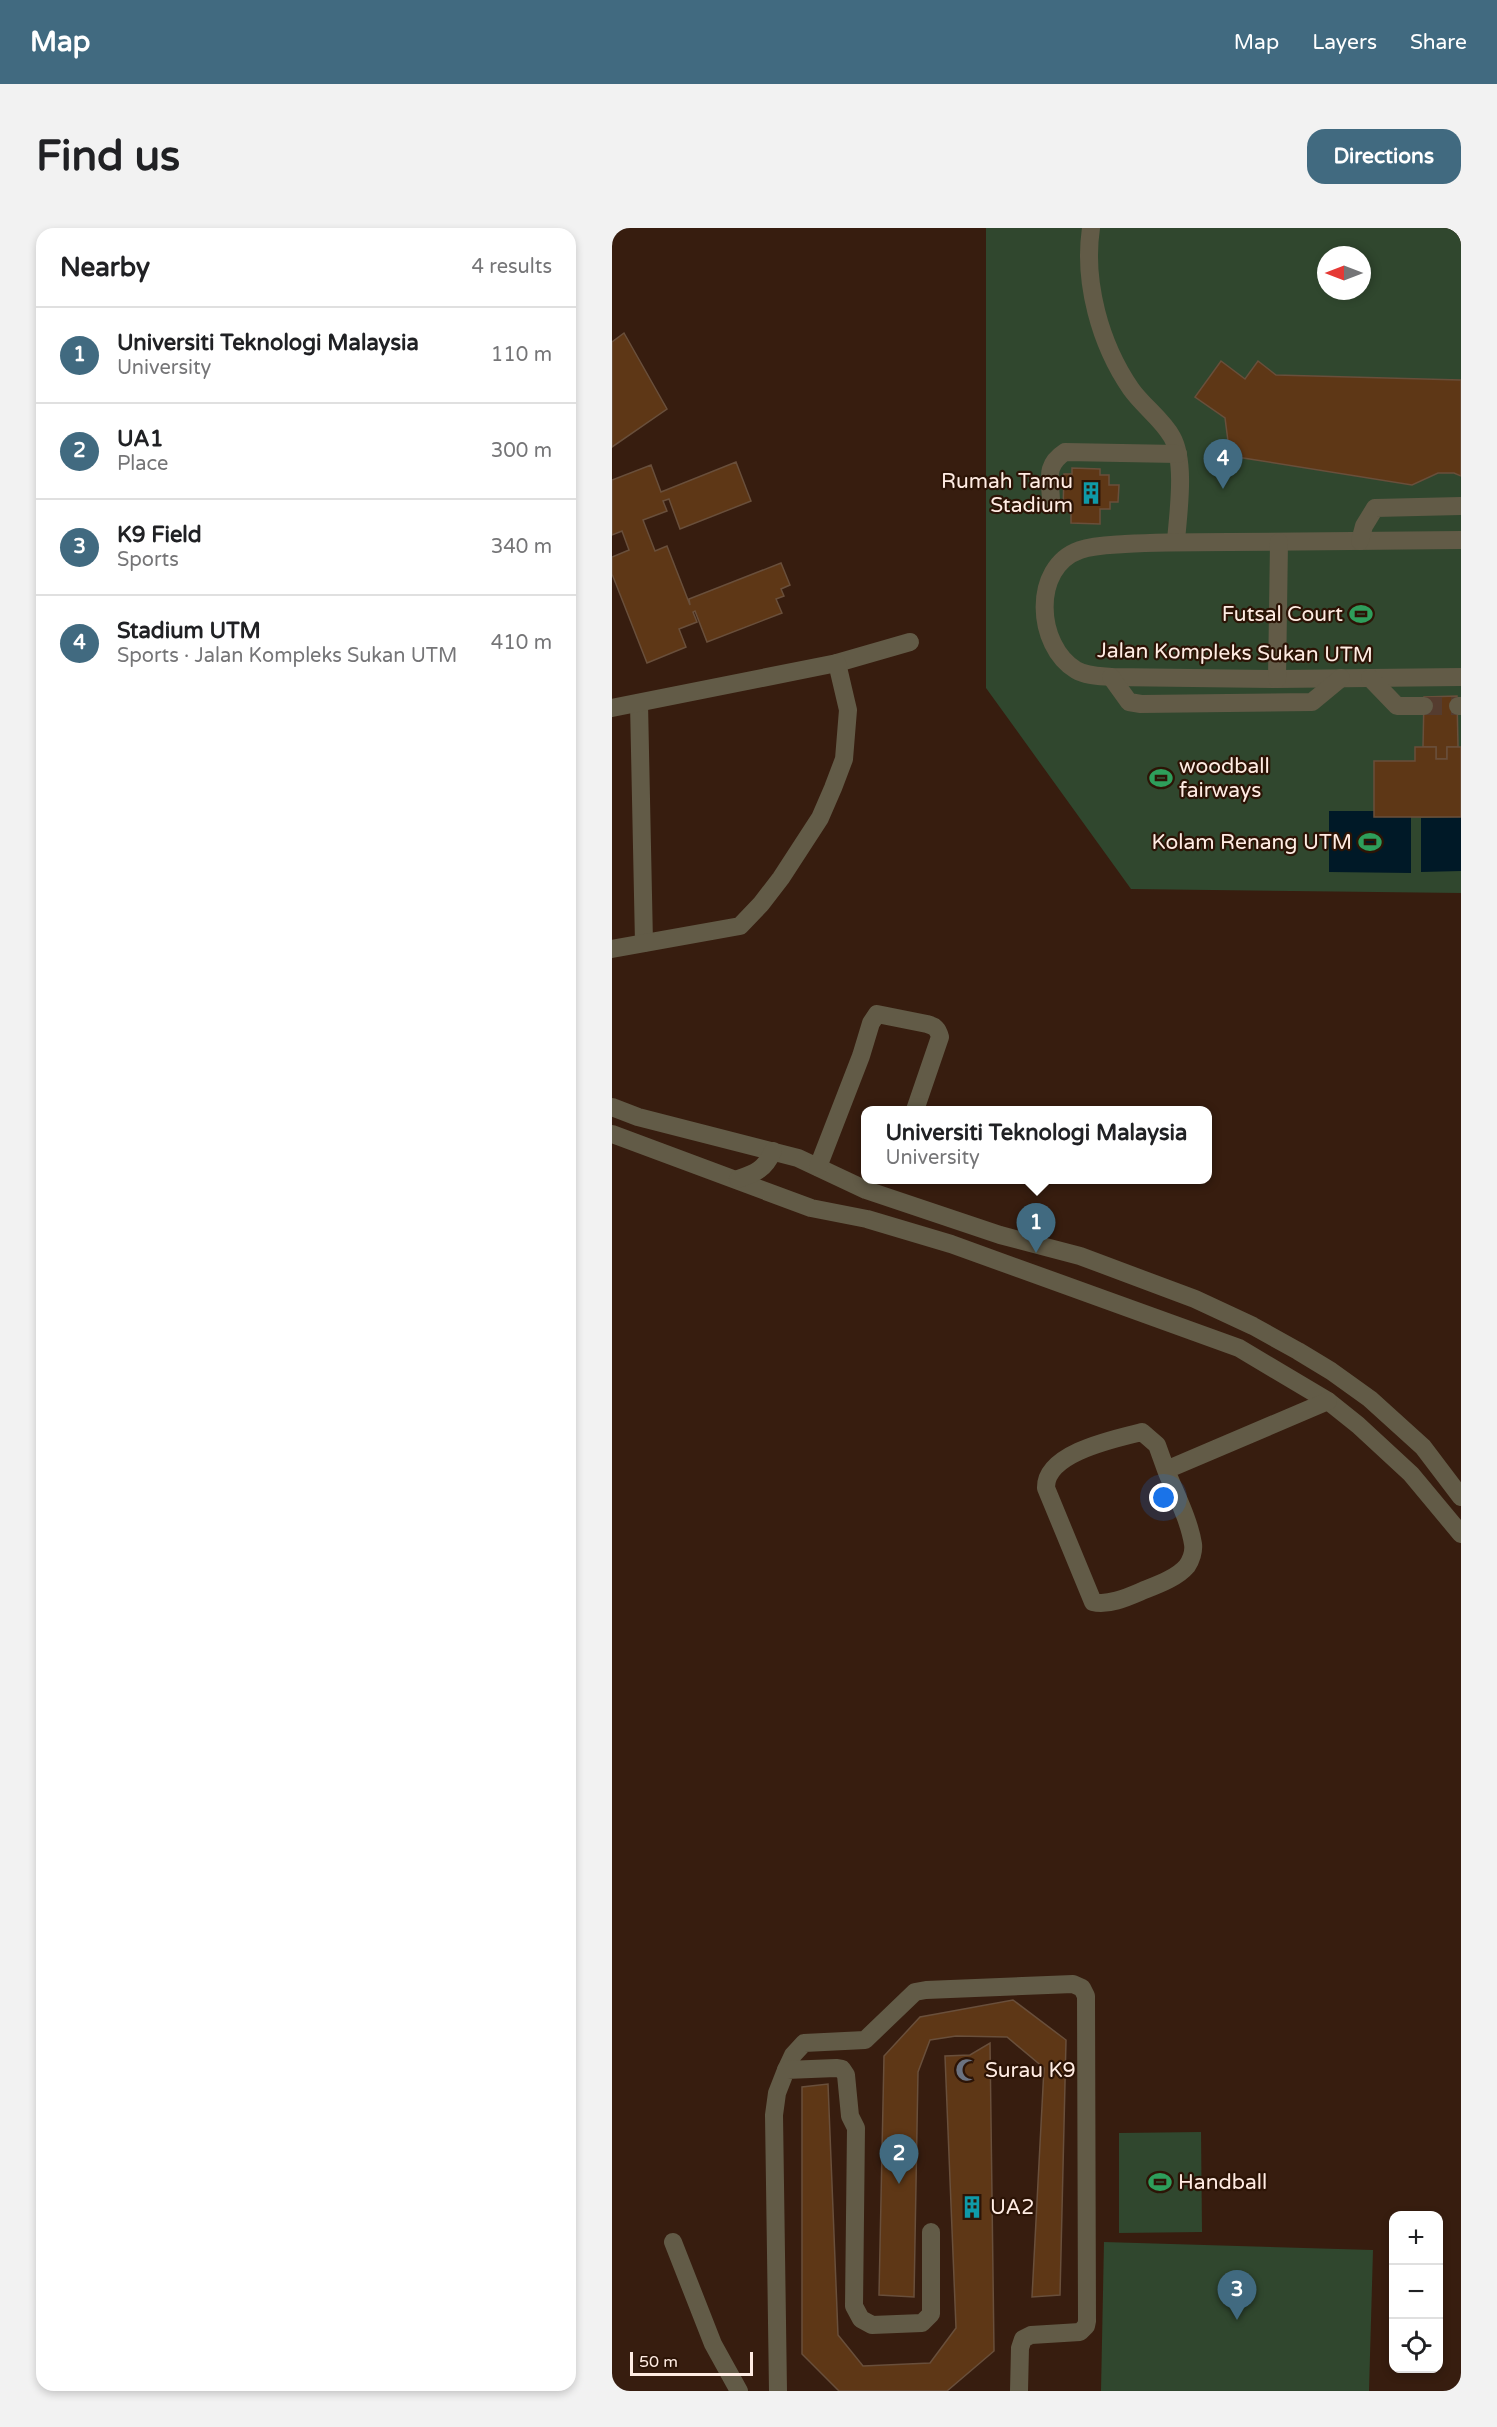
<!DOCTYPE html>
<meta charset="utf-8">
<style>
:root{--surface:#fff;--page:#f2f2f2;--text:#202124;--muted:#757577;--line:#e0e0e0;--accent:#416a80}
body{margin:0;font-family:"Varela Round",sans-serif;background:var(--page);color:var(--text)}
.controls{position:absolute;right:18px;bottom:18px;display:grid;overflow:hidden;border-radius:12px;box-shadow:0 3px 9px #0003}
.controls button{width:54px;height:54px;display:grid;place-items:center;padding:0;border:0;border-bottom:2px solid var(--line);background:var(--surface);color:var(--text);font:30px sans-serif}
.compass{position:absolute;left:705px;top:18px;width:54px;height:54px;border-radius:50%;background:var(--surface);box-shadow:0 3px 9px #0003;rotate:270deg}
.scale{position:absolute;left:18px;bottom:15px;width:123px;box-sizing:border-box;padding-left:6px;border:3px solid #ffece3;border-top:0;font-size:16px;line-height:21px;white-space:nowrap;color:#ffece3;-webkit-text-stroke:4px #2c1406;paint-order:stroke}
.you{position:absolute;left:552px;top:1270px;width:21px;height:21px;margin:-15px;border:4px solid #fff;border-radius:50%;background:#1a73e8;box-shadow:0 0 0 9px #1a73e833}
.badge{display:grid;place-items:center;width:39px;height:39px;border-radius:50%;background:var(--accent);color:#fff;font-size:20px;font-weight:700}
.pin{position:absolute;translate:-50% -50px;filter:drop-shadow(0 2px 3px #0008)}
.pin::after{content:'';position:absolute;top:32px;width:21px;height:18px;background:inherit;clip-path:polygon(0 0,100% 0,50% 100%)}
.popup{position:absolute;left:249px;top:878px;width:351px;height:78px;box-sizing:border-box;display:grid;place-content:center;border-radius:12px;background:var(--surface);filter:drop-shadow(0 2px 4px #0005);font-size:20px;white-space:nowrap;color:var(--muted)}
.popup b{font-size:22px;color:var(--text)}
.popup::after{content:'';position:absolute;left:50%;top:100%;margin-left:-12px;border:12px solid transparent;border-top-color:var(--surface)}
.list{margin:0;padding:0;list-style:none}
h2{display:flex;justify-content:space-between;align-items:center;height:78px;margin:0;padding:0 24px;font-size:26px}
h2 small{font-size:20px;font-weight:400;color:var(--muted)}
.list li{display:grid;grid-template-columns:39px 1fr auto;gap:18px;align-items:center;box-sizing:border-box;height:96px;padding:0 24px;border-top:2px solid var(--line)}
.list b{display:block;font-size:22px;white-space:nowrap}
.list p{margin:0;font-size:20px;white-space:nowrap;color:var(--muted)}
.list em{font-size:20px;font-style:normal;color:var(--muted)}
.icon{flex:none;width:33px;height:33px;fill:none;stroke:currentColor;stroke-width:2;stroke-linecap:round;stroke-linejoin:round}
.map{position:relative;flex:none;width:849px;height:2163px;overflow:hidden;border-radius:18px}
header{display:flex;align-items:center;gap:36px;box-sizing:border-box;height:84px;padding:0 30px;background:var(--accent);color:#fff}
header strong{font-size:28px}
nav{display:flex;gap:33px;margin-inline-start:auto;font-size:21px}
.intro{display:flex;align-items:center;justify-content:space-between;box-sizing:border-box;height:144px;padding:0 36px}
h1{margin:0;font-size:42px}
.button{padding:15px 27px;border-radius:18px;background:var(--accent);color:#fff;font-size:21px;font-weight:700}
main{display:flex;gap:36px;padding:0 36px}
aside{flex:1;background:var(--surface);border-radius:18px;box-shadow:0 3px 9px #0003}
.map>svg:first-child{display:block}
.green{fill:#30472e;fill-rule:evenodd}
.water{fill:#001927}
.building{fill:#5e3716;stroke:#694f3b;stroke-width:1.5}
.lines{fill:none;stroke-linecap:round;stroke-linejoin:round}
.minor-tunnel{stroke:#553c2f;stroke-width:18;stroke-dasharray:18 9;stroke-linecap:butt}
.minor{stroke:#625b47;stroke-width:18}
.labels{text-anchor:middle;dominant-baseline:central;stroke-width:4.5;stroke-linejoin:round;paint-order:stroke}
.poi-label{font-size:21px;fill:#ffece3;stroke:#2c1406;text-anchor:start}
.street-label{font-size:21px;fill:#ffece3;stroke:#2c1406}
</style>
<header>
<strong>Map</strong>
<nav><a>Map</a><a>Layers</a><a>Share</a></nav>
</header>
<div class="intro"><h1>Find us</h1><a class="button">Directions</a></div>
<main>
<aside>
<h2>Nearby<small>4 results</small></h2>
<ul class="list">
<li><span class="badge">1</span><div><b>Universiti Teknologi Malaysia</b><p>University</p></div><em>110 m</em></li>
<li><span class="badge">2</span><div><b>UA1</b><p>Place</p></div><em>300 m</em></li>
<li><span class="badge">3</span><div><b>K9 Field</b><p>Sports</p></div><em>340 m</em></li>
<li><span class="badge">4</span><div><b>Stadium UTM</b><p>Sports · Jalan Kompleks Sukan UTM</p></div><em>410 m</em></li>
</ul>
</aside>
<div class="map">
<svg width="849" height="2163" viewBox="0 0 849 2163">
<rect width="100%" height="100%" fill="#371d0f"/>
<!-- green -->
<g class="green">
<path d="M 374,0 L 849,0 L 849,665 L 519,661 L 374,460 ZM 714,27 L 750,27 L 750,63 L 714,63 Z"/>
<polygon points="589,1904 590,2004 507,2005 507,1905"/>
<polygon points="492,2014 761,2022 757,2163 489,2163"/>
</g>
<!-- water -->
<g class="water">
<polygon points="717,583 799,583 799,645 717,644"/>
<polygon points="849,589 849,643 809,644 809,590"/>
</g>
<!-- building -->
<g class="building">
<polygon points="12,105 55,181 0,219 0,114"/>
<polygon points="609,133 633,151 646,133 664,147 849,152 849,248 842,245 826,245 800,257 625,229 616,213 613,190 583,169"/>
<polygon points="124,234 139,273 68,301 57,271 51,273 55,283 31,292 43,323 55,318 78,377 77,371 169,335 178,357 169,361 172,368 164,371 170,385 95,414 83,383 81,384 85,394 67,401 74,419 35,435 0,346 0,329 17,322 10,303 0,307 0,252 39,237 49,264"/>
<polygon points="460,240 488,241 488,247 497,247 497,257 507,257 506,274 498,274 498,281 488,281 488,296 459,295 459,283 451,283 452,246 460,246"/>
<polygon points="845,468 846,519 835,519 835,531 824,531 824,519 811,519 812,469"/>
<polygon points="803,519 824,519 824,531 835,531 835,519 849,519 849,589 762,589 762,533 803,533"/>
<polygon points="401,1772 454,1812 448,2067 420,2069 432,1840 395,1809 344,1808 318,1812 306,1844 302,2069 267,2067 272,1828 308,1789"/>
<polygon points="378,1815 382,2123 335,2163 227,2163 190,2126 190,1859 216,1856 226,2107 251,2138 318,2135 344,2100 333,1828 358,1827"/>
</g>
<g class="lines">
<!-- minor-tunnel -->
<polyline class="minor-tunnel" points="812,478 846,478"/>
<!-- minor -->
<g class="minor">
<path d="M 479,0 C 471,54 488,116 519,161 C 531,178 550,191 560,209 C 574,234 566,286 564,313"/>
<path d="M 439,272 C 438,250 433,237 453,224 L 566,226"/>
<path d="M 849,312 C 772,313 695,314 617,314 C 582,314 548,314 513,316 C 499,317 482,317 468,322 C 419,339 424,418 464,442 C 474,448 488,448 499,449 L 665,451 L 849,449"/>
<polyline points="748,313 752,298 763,280 849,278"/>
<polyline points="225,435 298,414"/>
<polyline points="499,449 517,474 529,476 700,474 729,450"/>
<polyline points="758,450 785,478 812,478"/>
<polyline points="665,451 667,314"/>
<polyline points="27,475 32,715"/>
<polyline points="846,478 849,478"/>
<polyline points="0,480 225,435 236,482 232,531 221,560 208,590 169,650 149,676 128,698 0,721"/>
<polyline points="0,879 26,889 186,930 254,962 388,1007 468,1028 583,1071 641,1098 686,1123 719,1143 758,1171 811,1219 849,1269"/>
<polyline points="0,906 199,980 255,991 339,1016 627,1120 716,1173 746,1197 799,1246 849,1306"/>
<path d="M 206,939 L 249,828 L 259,795 L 265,786 L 315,796 C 323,798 326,801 328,809 L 303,882"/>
<path d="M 126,951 C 144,945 153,941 161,923"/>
<path d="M 554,1242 C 563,1265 577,1291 581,1316 C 582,1323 579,1332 575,1338 C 565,1350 545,1357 530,1363 C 516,1369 496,1378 481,1374 L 434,1260 C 433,1225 502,1211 530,1204 L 545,1217 L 554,1242 L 716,1173"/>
<polyline points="174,1842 181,1827 192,1815 253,1812 303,1764 314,1762 461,1756 470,1760 474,1768 475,2093 474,2098 468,2104 419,2107 411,2111 408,2120 407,2163"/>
<polyline points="61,2014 101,2116 127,2163"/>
<polyline points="166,2163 162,1887 165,1865 174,1842 224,1840 230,1841 234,1847 238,1888 244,1900 242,2078 249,2091 260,2097 310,2095 319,2086 319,2004"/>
</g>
</g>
<!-- icons -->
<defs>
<g id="building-bare" transform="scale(1.8)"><path d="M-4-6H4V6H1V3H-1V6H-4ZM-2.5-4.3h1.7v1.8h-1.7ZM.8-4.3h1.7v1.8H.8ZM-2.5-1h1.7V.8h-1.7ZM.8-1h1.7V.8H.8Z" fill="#0f9aa8" stroke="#2c1406" stroke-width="2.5" paint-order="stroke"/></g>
<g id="stadium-bare" transform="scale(1.8)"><path d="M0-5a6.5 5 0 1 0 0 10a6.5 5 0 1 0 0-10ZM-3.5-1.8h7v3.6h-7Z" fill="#2e9e5b" stroke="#2c1406" stroke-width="2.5" paint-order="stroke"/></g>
<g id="mosque-bare" transform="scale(1.8)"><path d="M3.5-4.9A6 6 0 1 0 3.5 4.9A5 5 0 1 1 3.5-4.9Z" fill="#6b7280" stroke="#2c1406" stroke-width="2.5" paint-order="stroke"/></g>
</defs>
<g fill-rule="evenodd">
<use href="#building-bare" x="479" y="265"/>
<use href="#stadium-bare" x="749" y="386"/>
<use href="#stadium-bare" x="549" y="550"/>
<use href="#stadium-bare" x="758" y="614"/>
<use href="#mosque-bare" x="355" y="1842"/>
<use href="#stadium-bare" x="548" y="1954"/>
<use href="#building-bare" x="360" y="1979"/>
</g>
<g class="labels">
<!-- poi labels -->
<g class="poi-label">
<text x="461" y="253" text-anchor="end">Rumah Tamu<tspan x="461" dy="24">Stadium</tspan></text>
<text x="731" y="386" text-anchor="end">Futsal Court</text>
<text x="567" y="538">woodball<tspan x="567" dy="24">fairways</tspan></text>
<text x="740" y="614" text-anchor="end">Kolam Renang UTM</text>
<text x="373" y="1842">Surau K9</text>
<text x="566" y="1954">Handball</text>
<text x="378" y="1979">UA2</text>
</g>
<!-- street labels -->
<g class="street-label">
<text transform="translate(623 425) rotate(1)">Jalan Kompleks Sukan UTM</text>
</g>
</g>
</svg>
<div class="controls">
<button>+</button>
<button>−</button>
<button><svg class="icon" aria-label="locate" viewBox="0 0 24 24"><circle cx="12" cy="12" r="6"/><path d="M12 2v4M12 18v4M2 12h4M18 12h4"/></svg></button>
</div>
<svg class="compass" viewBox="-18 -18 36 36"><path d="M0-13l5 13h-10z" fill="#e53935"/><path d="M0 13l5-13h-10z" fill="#757577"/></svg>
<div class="scale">50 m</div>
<div class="you"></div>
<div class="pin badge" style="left:424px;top:1025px">1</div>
<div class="popup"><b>Universiti Teknologi Malaysia</b>University</div>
<div class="pin badge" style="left:287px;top:1956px">2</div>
<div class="pin badge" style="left:625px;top:2092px">3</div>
<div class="pin badge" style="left:611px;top:261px">4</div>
</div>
</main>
